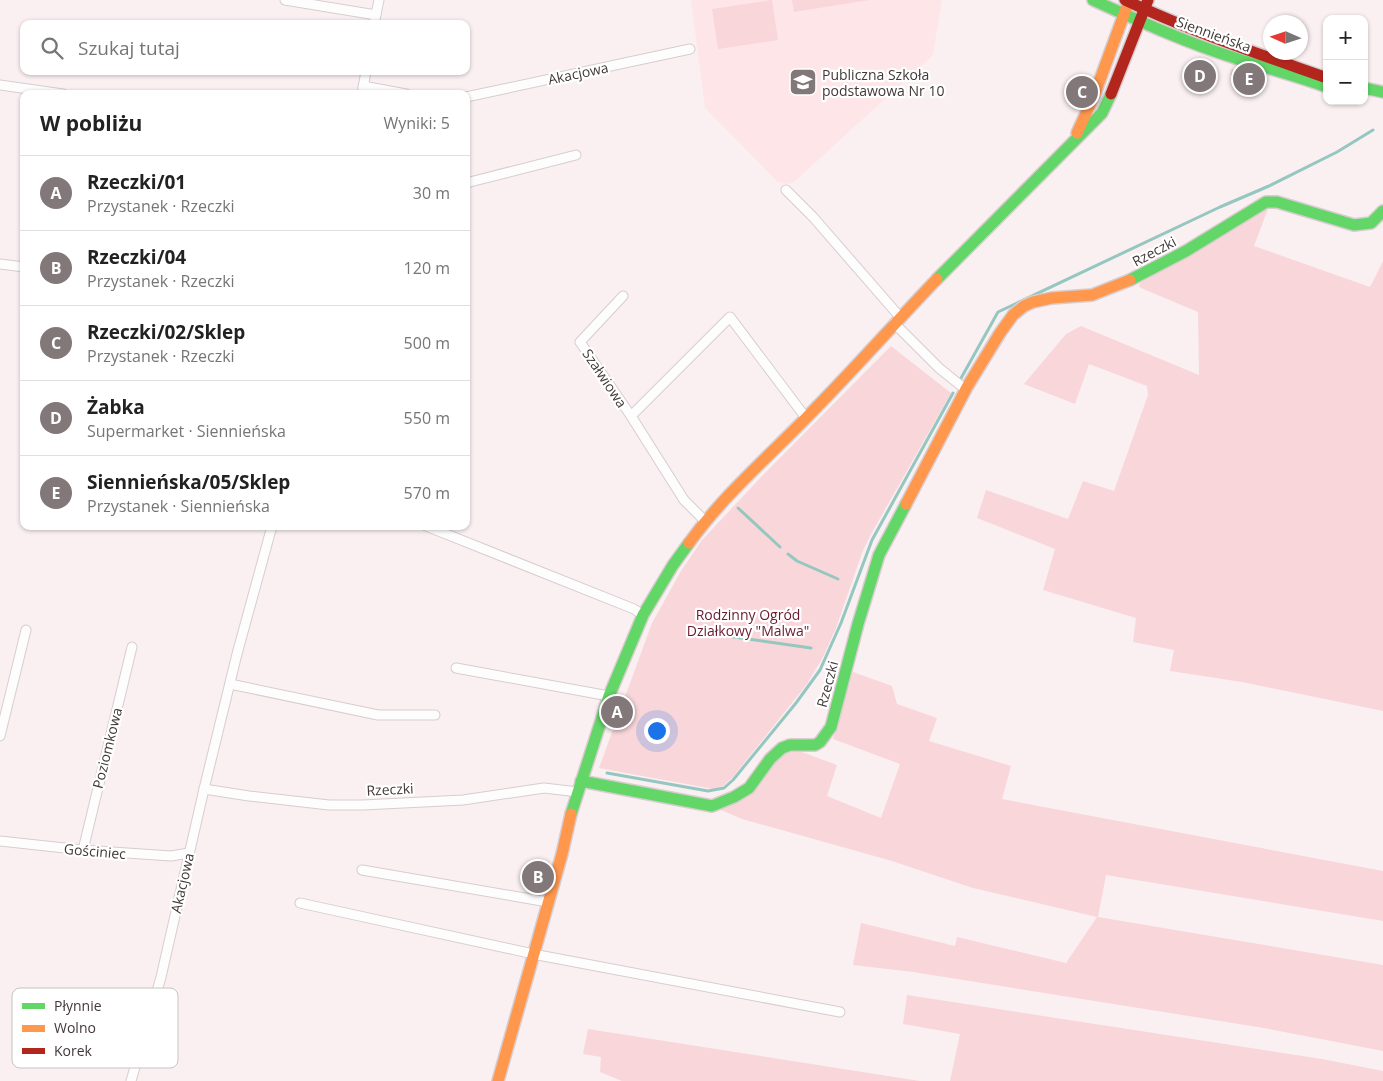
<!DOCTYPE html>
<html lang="pl">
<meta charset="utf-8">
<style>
:root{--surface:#fff;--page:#f2f2f2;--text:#222;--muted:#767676;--line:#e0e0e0;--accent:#82787a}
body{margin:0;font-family:"Open Sans",sans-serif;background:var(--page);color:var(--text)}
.controls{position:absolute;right:15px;top:15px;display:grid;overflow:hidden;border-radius:10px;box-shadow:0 1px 4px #0004}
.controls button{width:45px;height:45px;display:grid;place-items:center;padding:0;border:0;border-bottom:1px solid var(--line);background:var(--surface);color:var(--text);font:25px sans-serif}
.compass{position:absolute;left:1263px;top:15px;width:45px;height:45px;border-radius:50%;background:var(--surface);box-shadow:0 1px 4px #0004;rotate:273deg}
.you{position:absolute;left:656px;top:730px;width:18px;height:18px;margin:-12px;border:4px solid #fff;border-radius:50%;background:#1a73e8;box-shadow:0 0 0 8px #1a73e833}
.badge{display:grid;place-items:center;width:32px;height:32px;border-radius:50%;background:var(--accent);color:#fff;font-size:16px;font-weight:700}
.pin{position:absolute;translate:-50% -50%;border:2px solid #fff;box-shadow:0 1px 5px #0006}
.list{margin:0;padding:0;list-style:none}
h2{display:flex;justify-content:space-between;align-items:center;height:65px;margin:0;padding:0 20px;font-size:21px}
h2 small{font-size:16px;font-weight:400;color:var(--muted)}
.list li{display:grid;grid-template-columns:32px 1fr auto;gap:15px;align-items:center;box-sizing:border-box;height:75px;padding:0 20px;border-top:1px solid var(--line)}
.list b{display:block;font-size:19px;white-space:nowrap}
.list p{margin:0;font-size:16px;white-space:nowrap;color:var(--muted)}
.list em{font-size:16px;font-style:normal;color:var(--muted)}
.icon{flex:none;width:28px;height:28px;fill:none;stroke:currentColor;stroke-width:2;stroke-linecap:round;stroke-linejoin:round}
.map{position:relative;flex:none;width:1383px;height:1081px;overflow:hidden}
.search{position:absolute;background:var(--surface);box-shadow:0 1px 4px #0004;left:20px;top:20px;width:450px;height:55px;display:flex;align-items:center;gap:12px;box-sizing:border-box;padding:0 18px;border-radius:10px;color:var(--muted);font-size:19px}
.panel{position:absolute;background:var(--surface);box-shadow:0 1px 4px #0004;left:20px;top:90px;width:450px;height:440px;border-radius:10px}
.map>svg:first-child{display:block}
.built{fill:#fde5e8}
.green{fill:#f9d6da}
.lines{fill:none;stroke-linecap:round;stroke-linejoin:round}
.stream{stroke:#95c7c0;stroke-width:3}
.street-casing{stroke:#d7cdcf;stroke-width:11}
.fast-casing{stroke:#d7cdcf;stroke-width:14}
.slow-casing{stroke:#d7cdcf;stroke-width:14}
.jam-casing{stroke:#d7cdcf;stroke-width:14}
.street{stroke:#fefdfd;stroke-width:9}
.fast{stroke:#63d668;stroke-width:11}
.slow{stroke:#ff974d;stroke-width:11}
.jam{stroke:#b3261e;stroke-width:11}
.labels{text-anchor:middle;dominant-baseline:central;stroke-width:4.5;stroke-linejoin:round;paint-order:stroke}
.street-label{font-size:14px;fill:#423839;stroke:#fff}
.poi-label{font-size:14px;fill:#423839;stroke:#fff;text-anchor:start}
.park-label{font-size:14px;fill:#671b2d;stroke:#fff}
.key{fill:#fff;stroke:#c6c3c4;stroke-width:1}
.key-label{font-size:14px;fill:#423839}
</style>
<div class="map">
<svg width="1383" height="1081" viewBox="0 0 1383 1081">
<rect width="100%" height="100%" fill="#faf0f2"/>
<!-- built -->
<polygon class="built" points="691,0 942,0 933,55 794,182 787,184 778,182 705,108"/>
<!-- green -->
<g class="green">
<polygon points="772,0 778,40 718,49 712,9"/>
<polygon points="792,0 869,0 794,12"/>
<polygon points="1232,69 1245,74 1243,78 1253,81 1255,77 1260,78 1258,83 1255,85 1230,75"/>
<polygon points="1269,206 1254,246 1370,287 1383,261 1383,711 1242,682 1170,671 1174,650 1133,642 1136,618 1043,590 1055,549 977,518 986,490 1068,519 1083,481 1114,491 1148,395 1147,386 1089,364 1075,404 1024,384 1066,334 1081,326 1199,375 1198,312 1141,288 1139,286 1140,283"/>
<polygon points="891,346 951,393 870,536 862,553 836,628 824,655 807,684 733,777 723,786 713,789 599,768 652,623 681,571 702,540 764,474"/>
<polygon points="853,672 892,686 897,704 937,718 929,741 1011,766 1002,799 1383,871 1383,921 1106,875 1098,917 1383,965 1383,1051 1264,1028 913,972 853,965 861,923 955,946 957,937 1066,963 1097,917 973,888 892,861 742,819 712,806 786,753 799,751 837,765 827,796 881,818 900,764 833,739"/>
<polygon points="907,995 1322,1059 1383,1071 1383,1081 950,1081 960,1034 903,1024"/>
<polygon points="588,1029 920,1081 622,1081 600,1072 601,1057 583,1054"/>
</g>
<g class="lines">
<!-- stream -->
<g class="stream">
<polyline points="960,380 998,312 1220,207 1269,186 1337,152 1373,130"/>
<polyline points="738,508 780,547"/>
<polyline points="788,554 797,561 838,579"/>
<polyline points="689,628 719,634"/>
<polyline points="727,636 811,648"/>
<polyline points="607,773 708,791 724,788 733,780 796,703 820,670 841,623 872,540 953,393"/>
</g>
<!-- street casing -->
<g class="street-casing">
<g id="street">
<polyline points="285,0 376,15"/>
<polyline points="374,24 379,0"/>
<polyline points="0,85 63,94"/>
<polyline points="363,86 406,94"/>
<polyline points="362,94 366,71"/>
<polyline points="466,97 690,49"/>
<polyline points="466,183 576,155"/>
<polyline points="786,190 813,217 900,317"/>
<polyline points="0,264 24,267"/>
<polyline points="623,296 580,342 631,416 684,500 705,521"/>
<polyline points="894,323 939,368 965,389"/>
<polyline points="631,416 730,317 806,418"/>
<polyline points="426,526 634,609 643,615"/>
<polyline points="456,668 609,696"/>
<polyline points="230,684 378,715 435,715"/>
<polyline points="0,736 26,630"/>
<polyline points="204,789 249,796 329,805 363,805 463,800 544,788 578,792"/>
<polyline points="0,841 83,850 171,856 189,853"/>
<polyline points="83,850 132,647"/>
<polyline points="362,870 548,902"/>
<polyline points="300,903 538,955 840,1012"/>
<polyline points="131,1081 161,977 204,789 237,654 272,526"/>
</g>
</g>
<!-- fast casing -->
<g class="fast-casing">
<g id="fast">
<path d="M 1093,0 C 1139,21 1187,43 1235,58 C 1266,68 1297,76 1327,87"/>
<polyline points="1364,88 1383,92"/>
<polyline points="937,279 1102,113 1111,94"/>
<polyline points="1130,280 1186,251 1266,202 1277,202 1354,225 1371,223 1383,211"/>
<polyline points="581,781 712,806 734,797 749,788 770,759 782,748 790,745 815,745 820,742 831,727 858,624 879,555 906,504"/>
<polyline points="571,814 609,696 643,615 673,565 689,543"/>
</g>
</g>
<!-- slow casing -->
<g class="slow-casing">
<g id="slow">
<polyline points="1077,133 1094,96 1126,9"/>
<polyline points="906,504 967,387 1000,333 1013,315 1024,306 1033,302 1052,298 1092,295 1130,280"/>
<path d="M 689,543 C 723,496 766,459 806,418 C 851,373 893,325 937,279"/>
<polyline points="498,1081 562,854 571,814"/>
</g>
</g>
<!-- jam casing -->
<g class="jam-casing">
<g id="jam">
<path d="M 1125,0 C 1190,31 1259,54 1327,78"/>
<polyline points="1111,94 1148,0"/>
</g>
</g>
<!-- street -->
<use href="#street" class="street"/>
<!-- fast -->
<use href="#fast" class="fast"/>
<!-- slow -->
<use href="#slow" class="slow"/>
<!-- jam -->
<use href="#jam" class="jam"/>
</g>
<!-- icons -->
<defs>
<g id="school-square" transform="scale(1.4375)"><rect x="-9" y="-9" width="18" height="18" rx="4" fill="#82787a" stroke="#fff"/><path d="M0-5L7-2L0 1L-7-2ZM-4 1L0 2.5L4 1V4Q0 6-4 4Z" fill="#fff"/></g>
</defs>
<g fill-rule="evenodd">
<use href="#school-square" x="803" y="82"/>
</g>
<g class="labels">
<!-- street labels -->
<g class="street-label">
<text transform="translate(1214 34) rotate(20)">Siennieńska</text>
<text transform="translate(578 73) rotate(-12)">Akacjowa</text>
<text transform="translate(1154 251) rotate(-28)">Rzeczki</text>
<text transform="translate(605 378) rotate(56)">Szałwiowa</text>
<text transform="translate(827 684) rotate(-75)">Rzeczki</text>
<text transform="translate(107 748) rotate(-76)">Poziomkowa</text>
<text transform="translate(390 789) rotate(-3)">Rzeczki</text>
<text transform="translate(95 851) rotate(5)">Gościniec</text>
<text transform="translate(182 883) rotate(-77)">Akacjowa</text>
</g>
<!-- poi labels -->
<g class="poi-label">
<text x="822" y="74">Publiczna Szkoła<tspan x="822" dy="16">podstawowa Nr 10</tspan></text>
</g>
<!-- park labels -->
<g class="park-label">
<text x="748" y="614">Rodzinny Ogród<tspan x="748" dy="16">Działkowy "Malwa"</tspan></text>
</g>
</g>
<!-- legend -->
<rect x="12" y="988" width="166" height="80" rx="8" class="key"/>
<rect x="22" y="1003" width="23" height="6" fill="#63d668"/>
<rect x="22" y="1025" width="23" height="7" fill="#ff974d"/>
<rect x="22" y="1048" width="23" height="6" fill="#b3261e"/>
<g class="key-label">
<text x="54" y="1011">Płynnie</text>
<text x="54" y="1033">Wolno</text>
<text x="54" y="1056">Korek</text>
</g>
</svg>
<div class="controls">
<button>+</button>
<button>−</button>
</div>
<svg class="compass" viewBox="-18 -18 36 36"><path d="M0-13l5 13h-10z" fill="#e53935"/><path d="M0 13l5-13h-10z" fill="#767676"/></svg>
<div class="you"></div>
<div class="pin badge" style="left:617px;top:712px">A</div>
<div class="pin badge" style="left:538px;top:877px">B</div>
<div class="pin badge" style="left:1082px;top:92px">C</div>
<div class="pin badge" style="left:1200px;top:76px">D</div>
<div class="pin badge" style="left:1249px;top:79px">E</div>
<div class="search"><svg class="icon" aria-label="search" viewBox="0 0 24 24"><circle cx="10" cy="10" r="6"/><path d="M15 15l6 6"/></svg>Szukaj tutaj</div>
<section class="panel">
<h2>W pobliżu<small>Wyniki: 5</small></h2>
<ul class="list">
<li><span class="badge">A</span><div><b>Rzeczki/01</b><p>Przystanek · Rzeczki</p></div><em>30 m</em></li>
<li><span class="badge">B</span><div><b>Rzeczki/04</b><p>Przystanek · Rzeczki</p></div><em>120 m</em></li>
<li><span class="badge">C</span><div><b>Rzeczki/02/Sklep</b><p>Przystanek · Rzeczki</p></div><em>500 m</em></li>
<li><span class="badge">D</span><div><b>Żabka</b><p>Supermarket · Siennieńska</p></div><em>550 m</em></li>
<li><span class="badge">E</span><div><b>Siennieńska/05/Sklep</b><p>Przystanek · Siennieńska</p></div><em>570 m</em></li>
</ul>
</section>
</div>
